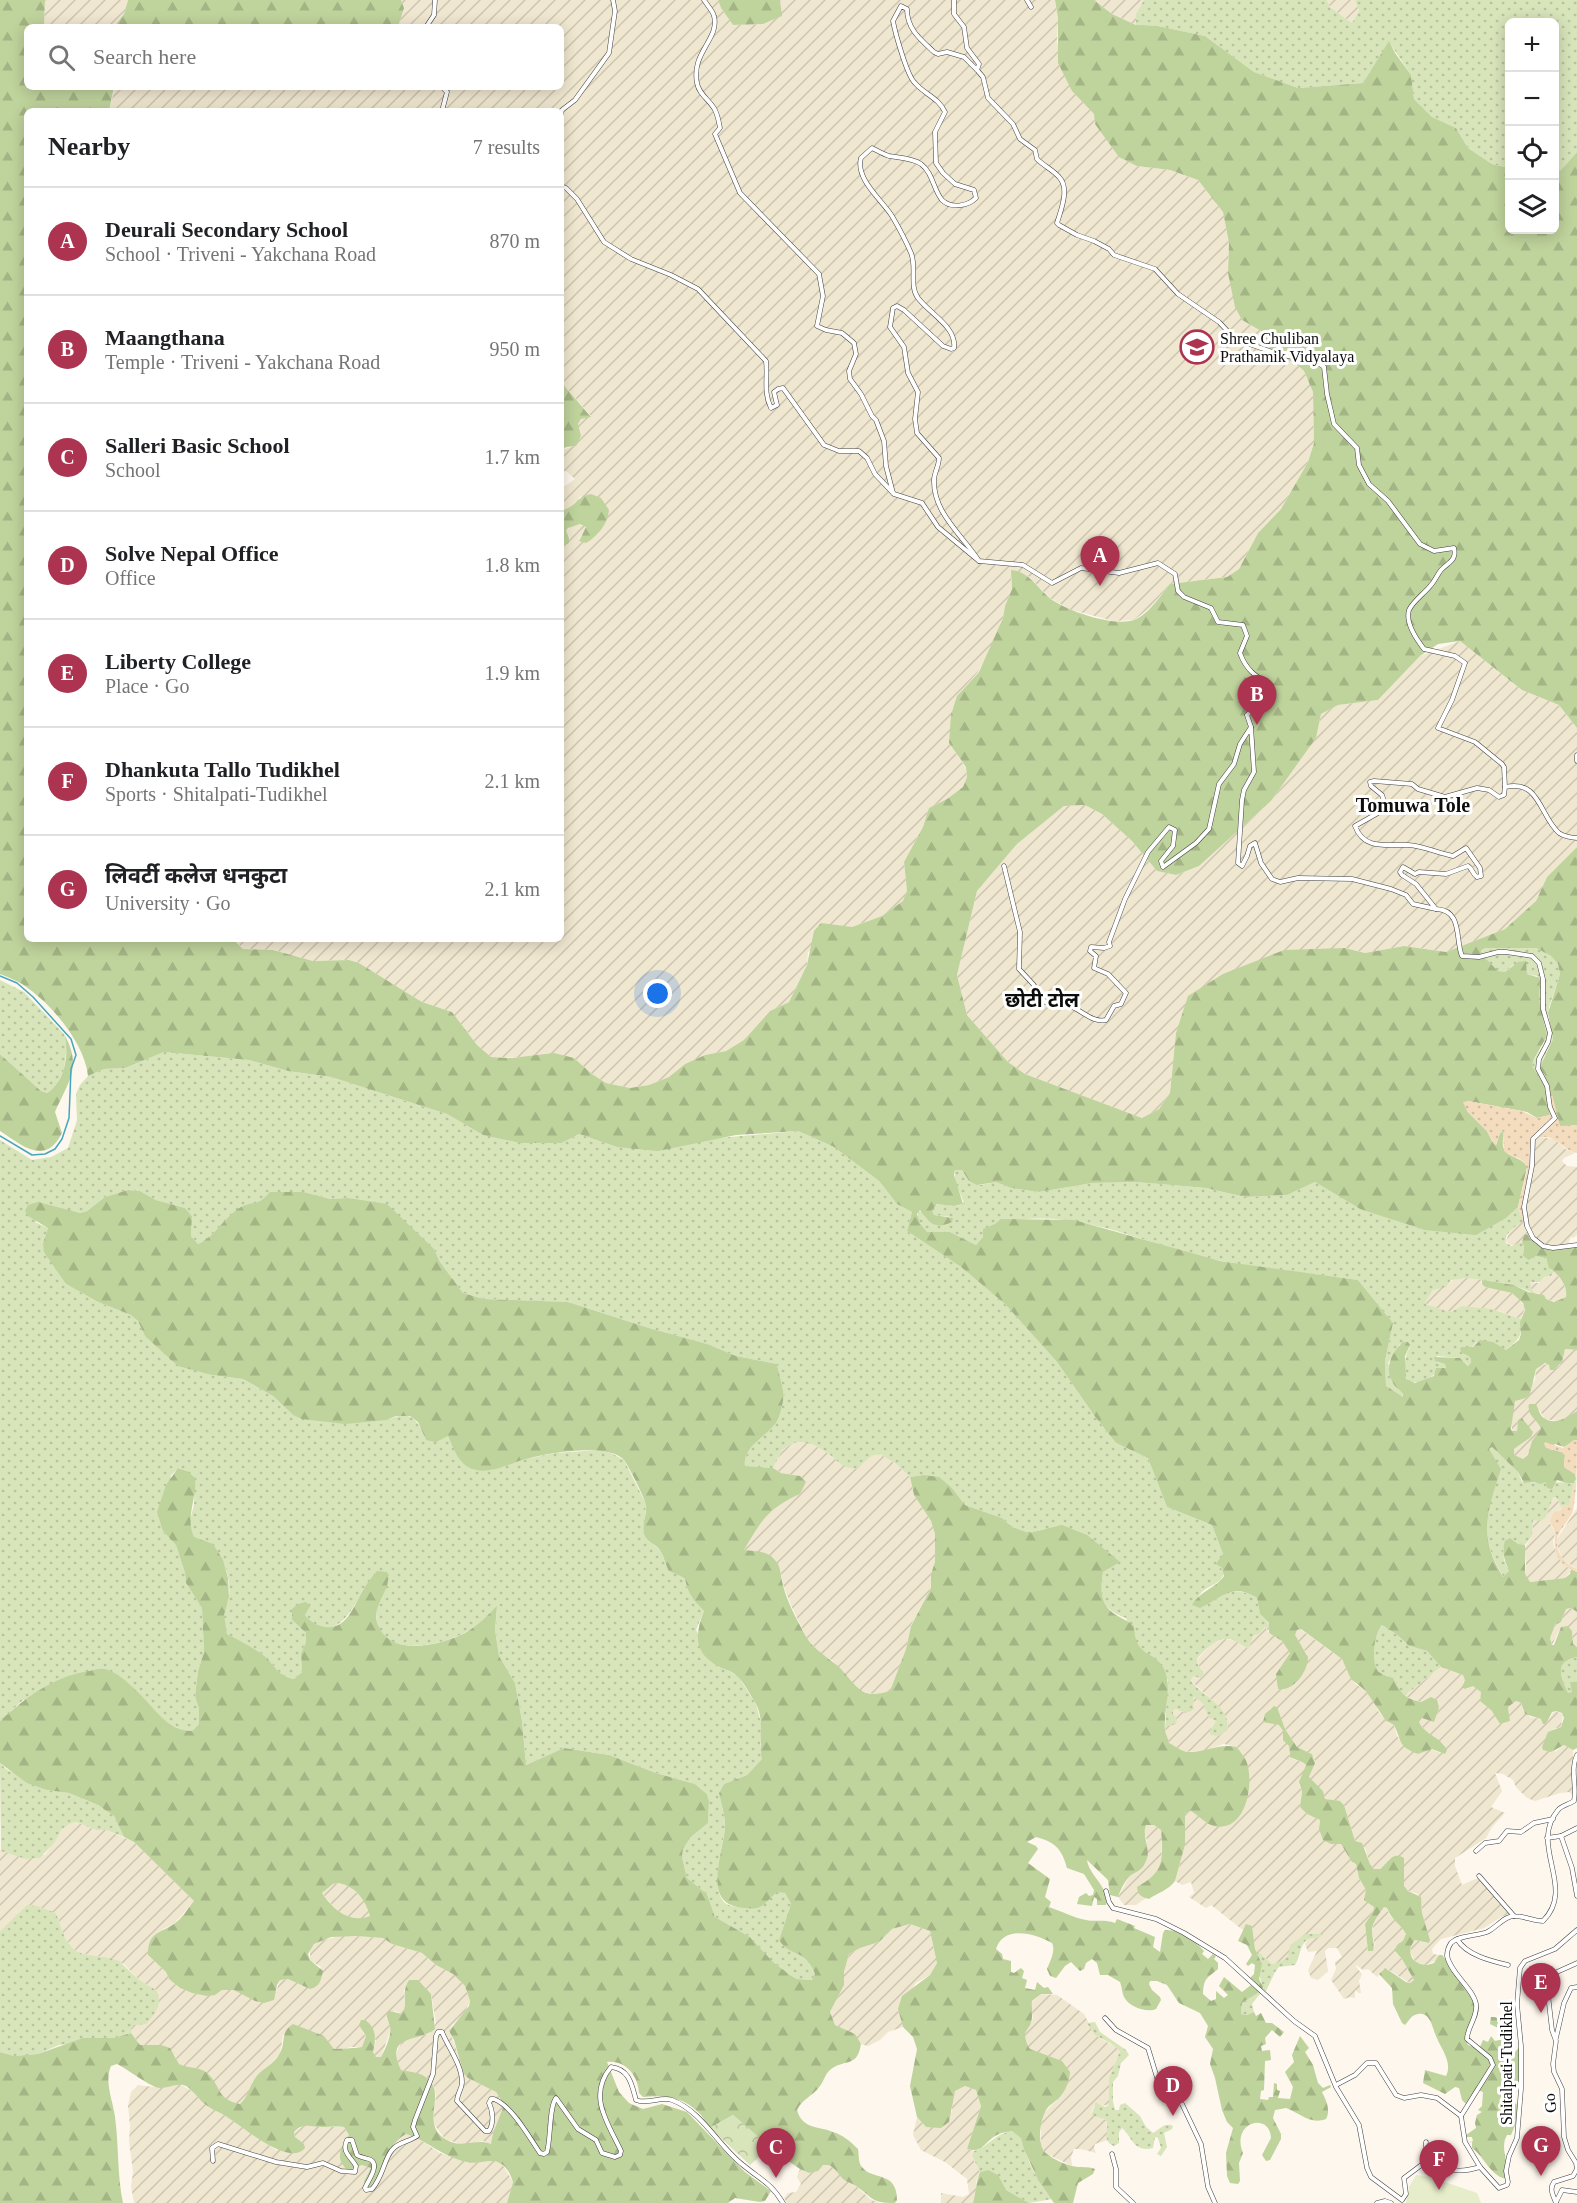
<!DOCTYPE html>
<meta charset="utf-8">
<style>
:root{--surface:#fff;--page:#f2f2f2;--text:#202124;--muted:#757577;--line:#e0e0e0;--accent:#ad3451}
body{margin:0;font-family:"Times New Roman","Noto Sans Devanagari",serif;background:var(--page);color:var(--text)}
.controls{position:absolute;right:18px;top:18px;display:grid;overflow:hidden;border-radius:9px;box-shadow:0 3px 15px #0003}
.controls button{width:54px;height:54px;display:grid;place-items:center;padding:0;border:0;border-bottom:2px solid var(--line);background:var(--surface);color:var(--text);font:30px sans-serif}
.you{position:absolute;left:658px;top:994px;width:21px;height:21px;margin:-15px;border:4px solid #fff;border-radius:50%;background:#1a73e8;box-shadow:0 0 0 9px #1a73e833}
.badge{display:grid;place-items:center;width:39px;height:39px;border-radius:50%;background:var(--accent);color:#fff;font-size:20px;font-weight:700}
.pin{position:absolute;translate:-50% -50px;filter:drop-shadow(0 2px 3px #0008)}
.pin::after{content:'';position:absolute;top:32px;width:21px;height:18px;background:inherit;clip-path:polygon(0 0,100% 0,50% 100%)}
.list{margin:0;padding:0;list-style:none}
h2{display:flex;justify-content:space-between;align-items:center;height:78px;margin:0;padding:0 24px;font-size:26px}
h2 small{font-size:20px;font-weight:400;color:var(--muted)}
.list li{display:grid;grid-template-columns:39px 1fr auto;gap:18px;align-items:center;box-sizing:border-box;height:108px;padding:0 24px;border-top:2px solid var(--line)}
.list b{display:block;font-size:22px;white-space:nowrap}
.list p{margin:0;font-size:20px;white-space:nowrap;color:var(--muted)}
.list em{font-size:20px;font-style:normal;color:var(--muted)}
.icon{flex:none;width:33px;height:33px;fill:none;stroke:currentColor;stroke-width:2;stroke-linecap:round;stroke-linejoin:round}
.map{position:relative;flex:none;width:1577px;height:2203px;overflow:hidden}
.search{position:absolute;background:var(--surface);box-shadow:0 3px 15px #0003;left:24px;top:24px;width:540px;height:66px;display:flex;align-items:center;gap:15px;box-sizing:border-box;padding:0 21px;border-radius:9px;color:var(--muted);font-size:22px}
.panel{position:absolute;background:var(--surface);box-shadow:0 3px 15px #0003;left:24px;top:108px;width:540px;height:834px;border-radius:9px}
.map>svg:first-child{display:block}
.farmland{fill:url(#farmland-furrows)}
.grass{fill:url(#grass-dots)}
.forest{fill:url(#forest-firs);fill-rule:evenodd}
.sand{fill:url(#sand-dots)}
.park{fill:url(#park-crowns)}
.pitch{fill:#e7eccb}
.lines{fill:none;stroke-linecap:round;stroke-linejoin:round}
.stream{stroke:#46a6be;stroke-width:1.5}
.street-casing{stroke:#3f3f3f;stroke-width:5}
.street{stroke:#fff;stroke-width:4}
.labels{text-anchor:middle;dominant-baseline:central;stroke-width:6;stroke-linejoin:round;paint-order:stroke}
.poi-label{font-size:16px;fill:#0c0c0c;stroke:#fff;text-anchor:start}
.street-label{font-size:16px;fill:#0c0c0c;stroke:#fff}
.quarter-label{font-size:20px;font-weight:bold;fill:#0c0c0c;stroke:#fff}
</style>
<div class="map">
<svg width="1577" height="2203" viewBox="0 0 1577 2203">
<defs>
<pattern id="farmland-furrows" width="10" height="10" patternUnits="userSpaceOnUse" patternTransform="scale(1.5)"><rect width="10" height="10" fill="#f0e7d0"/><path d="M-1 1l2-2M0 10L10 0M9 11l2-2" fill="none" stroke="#cdc5b1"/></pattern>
<pattern id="grass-dots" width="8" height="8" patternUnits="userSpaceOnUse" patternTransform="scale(1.5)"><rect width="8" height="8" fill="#d8e4ba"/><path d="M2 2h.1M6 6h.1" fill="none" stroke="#b8c29f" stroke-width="1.8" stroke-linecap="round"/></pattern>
<pattern id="forest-firs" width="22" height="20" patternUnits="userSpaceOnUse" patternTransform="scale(1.5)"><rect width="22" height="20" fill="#bfd39c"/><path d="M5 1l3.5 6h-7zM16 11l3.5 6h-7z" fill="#a3b485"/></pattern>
<pattern id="sand-dots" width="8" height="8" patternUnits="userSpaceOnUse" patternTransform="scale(1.5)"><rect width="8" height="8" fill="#f4ddbe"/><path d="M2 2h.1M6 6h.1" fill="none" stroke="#d0bca2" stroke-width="1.8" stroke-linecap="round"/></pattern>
<pattern id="park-crowns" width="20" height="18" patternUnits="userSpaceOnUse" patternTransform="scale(1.5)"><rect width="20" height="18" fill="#d8e4ba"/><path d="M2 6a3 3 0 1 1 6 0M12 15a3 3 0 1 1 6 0" fill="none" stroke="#b8c29f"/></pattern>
</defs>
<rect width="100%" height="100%" fill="#fdf7ed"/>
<!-- farmland -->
<g class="farmland">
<polygon points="45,0 128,0 124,14 114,27 44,27"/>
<polygon points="401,0 718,0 721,8 733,25 763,24 781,16 780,0 1055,0 1058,18 1057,42 1072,91 1094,114 1095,124 1137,166 1170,170 1198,180 1223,212 1229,243 1228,273 1242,320 1268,335 1270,350 1296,364 1304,371 1313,392 1314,443 1308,462 1281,509 1258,533 1239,569 1227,577 1170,584 1150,608 1134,620 1113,621 1069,609 1050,598 1028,576 1011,578 1012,589 1005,606 1003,618 988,654 978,672 957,696 949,743 966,768 967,777 963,787 947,799 929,808 923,827 904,862 907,891 904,901 882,916 852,927 808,952 807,965 789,1002 770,1011 744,1040 726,1051 705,1055 685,1064 669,1077 649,1085 630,1088 606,1083 592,1074 574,1058 491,1057 477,1045 452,1012 422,1002 359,963 349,960 313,961 273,950 243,949 236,941 237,939 561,939 561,547 567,545 570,538 566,531 571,526 580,524 586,527 579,539 591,540 599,533 581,496 569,509 561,510 561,489 575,479 566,471 561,472 561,451 574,446 579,434 577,426 581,419 591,416 561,382 561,111 109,111 115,87 561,87 561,27 398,27 404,8"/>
<polygon points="1094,0 1144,0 1136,14 1136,25 1112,14"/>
<polygon points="1327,0 1355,0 1359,11 1352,23 1330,7"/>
<polygon points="1460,641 1522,690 1559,705 1577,728 1577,847 1547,877 1536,901 1505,929 1446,952 1404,946 1365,953 1345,948 1176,1033 1170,1093 1159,1109 1142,1118 1025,1074 1008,1062 967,1015 957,975 977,891 1017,844 1064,806 1085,805 1102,814 1132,841 1157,871 1176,875 1199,866 1271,801 1316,738 1321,714 1338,705 1378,700 1420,656"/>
<polygon points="1540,1137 1554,1139 1567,1150 1575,1153 1564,1158 1562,1161 1567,1166 1577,1167 1577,1235 1573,1238 1571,1237 1566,1248 1544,1249 1535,1243 1528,1234 1524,1235 1522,1242 1515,1245 1509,1245 1506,1241 1509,1233 1525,1208 1535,1139"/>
<polygon points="1554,1271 1563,1282 1567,1293 1566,1297 1557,1302 1546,1299 1538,1293 1533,1293 1530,1288 1530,1282 1539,1283 1544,1277 1551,1276"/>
<polygon points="1467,1278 1482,1280 1481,1283 1485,1287 1512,1293 1518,1297 1525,1308 1521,1319 1499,1311 1462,1306 1450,1312 1432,1307 1425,1303 1433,1290 1448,1284 1454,1279"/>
<polygon points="1565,1349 1577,1350 1577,1411 1565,1420 1557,1421 1545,1419 1540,1411 1528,1408 1541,1429 1531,1444 1531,1449 1528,1455 1523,1459 1519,1459 1514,1455 1514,1449 1531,1437 1532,1430 1527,1426 1524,1420 1518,1420 1517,1431 1512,1431 1512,1412 1515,1400 1526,1398 1531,1390 1532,1383 1535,1380 1536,1369 1540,1365 1548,1364 1552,1371 1560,1365"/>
<polygon points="801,1442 814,1445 829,1454 844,1467 856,1469 872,1456 880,1454 896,1464 910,1477 914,1495 931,1521 935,1534 935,1562 931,1574 931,1588 911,1625 906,1649 890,1691 877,1695 857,1690 832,1660 819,1653 806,1637 790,1603 783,1584 780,1568 744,1550 759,1522 770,1511 787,1499 800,1494 805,1482 800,1476 781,1473 773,1468 782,1450 793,1443"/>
<polygon points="1552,1497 1556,1497 1563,1509 1557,1511 1550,1523 1555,1533 1553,1541 1554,1547 1562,1561 1571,1571 1565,1578 1529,1582 1525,1574 1526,1563 1524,1549 1532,1536 1533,1519 1541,1520 1546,1517"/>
<polygon points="1577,1508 1577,1569 1563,1560 1557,1545 1557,1539"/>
<polygon points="1571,1608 1577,1612 1577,1647 1573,1644 1572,1631 1561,1627 1552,1645 1550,1638 1553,1629 1555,1625 1561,1622 1566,1609"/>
<polygon points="1265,1627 1269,1633 1279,1638 1287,1647 1290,1653 1287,1659 1291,1686 1298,1679 1307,1654 1295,1637 1295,1632 1300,1629 1342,1659 1355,1684 1366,1690 1373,1698 1378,1711 1388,1723 1394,1725 1397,1736 1408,1750 1418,1754 1430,1749 1441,1753 1445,1745 1425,1731 1419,1722 1422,1718 1434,1721 1439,1708 1429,1698 1421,1702 1404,1696 1441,1667 1463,1675 1466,1678 1463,1683 1467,1689 1472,1686 1479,1688 1481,1692 1480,1701 1492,1711 1500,1724 1510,1721 1508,1707 1516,1701 1521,1703 1523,1710 1530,1717 1541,1719 1546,1724 1554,1711 1563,1714 1561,1727 1553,1729 1555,1752 1564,1745 1573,1750 1574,1796 1569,1792 1560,1793 1535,1801 1527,1798 1516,1787 1513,1780 1503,1774 1495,1773 1502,1791 1491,1807 1505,1813 1492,1827 1486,1838 1455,1858 1455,1866 1462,1885 1475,1879 1479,1879 1510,1914 1501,1917 1484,1928 1441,1939 1432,1949 1433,1954 1439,1955 1437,1960 1426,1965 1416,1963 1410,1952 1412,1944 1415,1940 1427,1943 1427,1929 1422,1913 1422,1905 1418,1894 1406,1890 1390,1858 1380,1869 1374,1869 1370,1864 1365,1848 1355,1841 1344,1805 1342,1802 1325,1799 1323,1791 1311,1781 1309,1777 1315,1761 1312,1754 1297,1747 1285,1729 1276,1706 1269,1709 1283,1731 1283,1736 1289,1746 1289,1754 1293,1759 1304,1763 1306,1766 1299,1785 1302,1792 1300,1807 1307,1814 1320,1820 1319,1825 1332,1844 1341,1844 1353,1863 1356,1864 1359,1878 1366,1890 1366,1893 1374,1907 1373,1912 1365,1924 1368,1951 1375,1945 1372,1933 1374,1921 1384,1907 1386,1907 1390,1916 1401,1926 1406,1934 1406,1938 1395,1952 1402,1959 1414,1980 1410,1983 1387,1969 1383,1969 1377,1977 1368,1969 1363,1970 1356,1965 1356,1967 1362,1974 1359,1981 1361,1993 1359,1993 1355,1990 1355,1998 1350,1997 1344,1999 1331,1980 1336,1969 1335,1962 1342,1957 1337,1948 1328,1948 1325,1951 1328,1971 1318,1980 1311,1978 1308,1970 1317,1951 1308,1952 1305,1944 1309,1938 1314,1937 1306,1934 1284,1962 1272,1964 1255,1949 1252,1926 1244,1931 1211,1905 1206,1908 1189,1897 1194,1893 1191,1882 1182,1885 1175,1881 1185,1845 1185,1814 1191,1811 1199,1816 1247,1763 1237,1747 1224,1744 1207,1750 1185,1752 1169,1744 1165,1729 1173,1710 1177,1709 1182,1712 1194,1707 1193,1699 1195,1697 1203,1704 1211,1719 1216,1721 1211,1728 1226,1731 1228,1726 1213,1701 1191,1681 1193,1675 1201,1678 1204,1674 1196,1661 1212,1643 1225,1639 1236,1641 1245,1648 1249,1648 1253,1636 1259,1634"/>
<polygon points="76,1822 96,1830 106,1830 134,1842 194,1901 174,1924 163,1929 148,1955 166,1972 169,1979 180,1988 192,1993 215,1995 222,1990 235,1990 276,1992 280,1980 288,1979 310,1989 321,1967 310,1960 310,1950 314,1944 320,1941 342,1935 383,1938 392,1944 422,1953 436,1965 453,1974 465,1986 470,2001 464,2014 452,2025 449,2031 468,2078 496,2092 504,2105 493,2133 492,2144 483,2141 464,2145 445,2139 433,2123 436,2095 433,2084 426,2077 401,2070 396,2061 397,2051 402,2042 410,2037 429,2034 436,2023 431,1994 404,1989 405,2011 402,2014 395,2011 386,2017 390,2026 390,2032 381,2057 376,2057 373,2052 376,2040 361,2030 366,2036 362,2047 351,2047 340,2050 334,2049 324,2036 283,2035 280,2054 253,2081 250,2091 240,2104 230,2103 223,2096 206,2072 178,2064 175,2055 161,2045 140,2045 131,2033 131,2028 156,1990 138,1979 124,1964 105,1957 83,1954 74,1950 65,1938 56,1913 27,1905 0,1931 0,1850 45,1855 62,1829 70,1823"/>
<polygon points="1146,1825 1154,1825 1161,1830 1162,1861 1158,1871 1151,1880 1137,1887 1137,1891 1146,1898 1136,1905 1124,1905 1118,1897 1129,1877 1141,1869 1147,1841 1144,1831"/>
<polygon points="339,1883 348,1885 366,1901 370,1916 362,1919 350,1918 340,1913 332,1905 322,1893 333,1884"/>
<polygon points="910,1924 930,1931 937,1963 930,1975 916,1983 898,2009 903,2027 888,2032 880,2040 868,2046 861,2044 854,2034 835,2025 830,2012 844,1985 844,1972 849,1954 860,1948 879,1942 892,1929"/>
<polygon points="1041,1994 1057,1995 1084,2014 1095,2035 1120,2050 1110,2076 1109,2105 1094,2106 1091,2113 1091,2115 1106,2120 1108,2140 1095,2144 1094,2148 1096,2153 1081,2149 1074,2149 1071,2157 1072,2166 1045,2153 1041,2145 1041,2125 1044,2113 1060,2097 1039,2054 1030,2049 1024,2038 1026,2031 1033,2018 1031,2003"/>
<polygon points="179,2084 192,2091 206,2105 223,2114 276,2150 303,2144 295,2137 294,2132 305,2125 324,2127 344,2127 349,2135 353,2170 362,2165 371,2168 364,2181 381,2173 390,2147 406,2134 416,2137 440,2153 467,2162 479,2162 488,2159 502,2164 513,2182 507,2203 134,2203 131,2186 133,2172 129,2141 130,2126 128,2106 131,2092 138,2085 161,2088"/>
<polygon points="965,2086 976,2090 981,2106 967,2149 974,2151 972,2157 980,2172 976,2182 976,2191 973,2203 941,2203 941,2193 963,2197 969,2194 967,2179 945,2162 921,2150 913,2135 917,2117 926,2127 952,2112 952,2101 955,2091"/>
<polygon points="823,2165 829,2165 839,2172 843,2179 856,2186 870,2199 879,2203 787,2203 784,2198 788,2193 796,2192 801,2184 797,2177 800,2169 809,2173"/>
</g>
<!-- grass -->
<g class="grass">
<polygon points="1144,0 1327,0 1330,7 1352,23 1359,11 1355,0 1577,0 1577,152 1561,170 1555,171 1554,22 1510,22 1509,168 1492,164 1468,148 1456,128 1432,117 1414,99 1411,75 1389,42 1363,83 1298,88 1254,72 1205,36 1158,26 1136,25 1136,14"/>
<path d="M 1485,948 L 1536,948 L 1551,956 L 1558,964 L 1560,974 L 1549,1007 L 1548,1018 L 1553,1039 L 1543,1059 L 1540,1071 L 1545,1075 L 1552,1094 L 1532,1066 C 1534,1056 1542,1050 1545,1040 C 1549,1025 1540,1014 1539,999 C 1539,991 1540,984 1537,976 L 1527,974 L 1527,968 L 1513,965 L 1505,972 L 1498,971 L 1481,955 L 1481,952 Z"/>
<polygon points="0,980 24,992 64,1034 67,1046 64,1069 56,1087 47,1093 41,1091 0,1054"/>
<path d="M 164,1052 L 249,1060 L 288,1071 L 331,1077 L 447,1114 L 483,1135 L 562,1143 L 579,1134 L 617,1147 L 798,1131 L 834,1147 L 879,1181 L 897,1204 L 912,1212 L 907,1231 L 961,1267 L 1005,1304 L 1057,1362 L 1096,1418 L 1116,1443 L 1148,1458 L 1167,1507 L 1212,1525 L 1223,1554 L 1219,1565 L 1224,1572 C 1222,1584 1211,1584 1202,1592 C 1198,1596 1196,1601 1193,1605 L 1198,1607 C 1217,1596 1235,1584 1257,1598 L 1260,1614 L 1270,1625 L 1268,1631 L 1265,1627 L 1259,1634 L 1253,1636 L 1250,1646 L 1248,1649 C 1243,1647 1240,1643 1235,1641 C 1220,1634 1206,1648 1197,1659 L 1197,1663 L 1204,1674 L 1201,1678 L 1193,1676 L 1191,1681 C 1202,1696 1232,1707 1227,1730 L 1219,1736 L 1210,1735 L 1210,1730 L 1216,1721 L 1209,1718 L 1203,1704 L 1195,1697 L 1193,1699 L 1194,1709 C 1188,1714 1183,1713 1177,1709 L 1173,1710 L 1173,1714 L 1177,1719 L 1176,1724 L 1168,1726 L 1165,1729 L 1168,1680 L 1138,1647 L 1126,1618 C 1100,1609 1100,1596 1103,1572 L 1119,1562 L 1112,1557 L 1044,1529 L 1029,1534 L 1012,1527 L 1002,1518 L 965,1505 L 952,1488 L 923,1475 L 910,1477 L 896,1464 L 880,1454 L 872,1456 L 856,1469 L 844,1467 L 829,1454 L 814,1445 L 801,1442 L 793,1443 L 782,1450 L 773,1468 L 745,1466 C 742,1447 766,1437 776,1423 C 780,1417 782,1407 783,1401 C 785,1389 779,1376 777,1364 L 736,1356 L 706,1344 L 649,1328 L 568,1302 L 484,1299 L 463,1293 L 440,1262 L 434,1249 L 348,1198 L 330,1199 L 304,1192 L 244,1206 L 235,1212 L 206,1240 L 198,1244 L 191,1236 L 192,1216 L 185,1208 L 156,1200 L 140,1191 L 128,1190 L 105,1197 L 87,1211 L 80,1213 L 61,1209 L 35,1222 L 48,1228 L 43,1243 L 66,1284 L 98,1302 L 131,1315 L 138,1321 L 145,1336 L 212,1375 L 243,1379 L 273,1396 L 293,1415 L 386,1420 C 412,1410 416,1417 426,1440 L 448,1436 L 461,1461 L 469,1467 L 478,1469 L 490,1470 L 526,1459 L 555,1453 L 599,1450 L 611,1453 L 624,1460 L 646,1504 L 644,1529 L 646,1538 L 661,1551 L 666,1565 L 685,1578 C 687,1593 693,1600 704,1611 L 696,1630 L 714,1663 L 738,1676 L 756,1704 L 762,1727 L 760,1745 L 763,1758 L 747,1775 L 724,1784 L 719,1793 C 721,1803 725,1816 725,1826 C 724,1847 699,1920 748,1904 C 758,1901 769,1899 777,1891 L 785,1893 L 791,1904 L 779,1940 C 795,1955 805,1952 815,1974 L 812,1980 L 797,1979 L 790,1975 L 772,1961 L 750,1937 L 715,1917 L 707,1894 L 687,1878 L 682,1857 L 683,1849 L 691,1837 L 708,1823 L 709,1801 L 707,1794 L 695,1784 L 656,1773 L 609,1755 L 564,1748 L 526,1765 L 522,1721 L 515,1683 L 499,1656 L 495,1630 L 497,1607 C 486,1616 477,1627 464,1633 C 435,1648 369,1660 377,1606 C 379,1598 385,1589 388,1581 L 363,1589 C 352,1613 331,1647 305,1615 L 292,1620 L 306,1633 L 306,1642 L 301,1653 L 302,1672 L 294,1679 C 277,1676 274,1663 261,1653 C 250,1646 239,1640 227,1634 C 226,1629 224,1621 224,1616 C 224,1609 228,1603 229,1597 C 232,1572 219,1544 194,1538 C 185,1517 196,1512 194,1495 C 193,1487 190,1479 187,1471 L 179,1468 L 171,1475 L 163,1531 L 176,1545 L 185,1573 L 186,1583 L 202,1608 L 204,1652 L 198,1671 L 195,1696 L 199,1709 L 199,1724 L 192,1731 C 173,1730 162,1719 150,1705 L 23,1700 L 0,1721 L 0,1140 L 32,1160 L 51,1157 L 68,1148 L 77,1120 L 76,1094 L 80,1085 L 88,1076 L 104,1069 L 125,1068 Z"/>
<path d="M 958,1169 L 962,1170 L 969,1181 L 980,1185 L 996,1182 L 1011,1188 L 1039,1192 L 1092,1183 L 1136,1182 L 1206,1188 L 1245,1197 L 1287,1195 L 1315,1182 L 1360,1209 L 1506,1218 L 1518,1207 L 1523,1221 C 1515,1227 1504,1233 1506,1243 L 1511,1246 L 1522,1242 L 1524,1246 L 1523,1256 L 1531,1259 L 1536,1256 L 1545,1257 L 1551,1270 L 1554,1271 L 1551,1276 L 1544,1277 L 1540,1282 L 1530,1282 L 1533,1293 L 1514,1285 L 1467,1278 L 1451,1280 L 1446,1287 L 1433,1290 L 1425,1303 L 1428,1305 L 1450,1312 L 1462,1306 L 1492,1309 L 1521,1319 C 1522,1338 1520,1338 1506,1350 L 1477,1342 L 1472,1347 L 1461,1347 L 1462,1353 C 1467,1354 1472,1356 1471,1363 L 1469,1366 L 1460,1358 L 1437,1356 L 1437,1362 L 1445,1364 L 1446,1368 L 1440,1368 C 1432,1379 1420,1385 1407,1381 C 1404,1371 1404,1356 1410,1347 L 1400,1344 L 1388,1363 L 1391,1380 L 1402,1392 L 1403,1398 L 1386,1386 L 1385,1361 L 1393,1323 L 1358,1280 C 1313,1274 1267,1269 1222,1261 C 1151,1248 1080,1206 1007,1222 C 998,1224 988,1225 983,1232 L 983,1237 L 976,1245 L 950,1232 L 927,1232 L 918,1220 L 918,1211 L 923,1212 C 925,1220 930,1223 939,1225 L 951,1217 L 934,1215 L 932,1210 L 935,1205 C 945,1202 954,1210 964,1203 L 955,1181 L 955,1170 Z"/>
<path d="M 1492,1447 L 1518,1472 L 1522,1482 L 1542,1483 L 1546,1481 L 1548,1484 C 1558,1480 1565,1484 1575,1482 L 1569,1506 L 1564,1505 L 1562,1508 L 1556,1497 L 1553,1497 L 1546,1517 L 1541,1521 L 1533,1520 L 1532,1536 L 1525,1545 L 1518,1544 L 1513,1540 L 1503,1548 L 1504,1560 L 1509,1571 L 1504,1578 C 1478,1537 1487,1511 1500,1469 L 1489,1449 Z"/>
<path d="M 1382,1625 L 1396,1634 L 1405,1643 L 1427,1651 L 1441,1667 L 1404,1696 C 1398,1692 1399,1686 1394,1680 C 1390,1674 1382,1676 1378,1671 C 1370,1661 1372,1633 1382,1625 Z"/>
<path d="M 1577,1657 L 1577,1682 L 1571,1682 L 1573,1692 L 1568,1693 C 1561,1677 1553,1662 1577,1657 Z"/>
<polygon points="0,1763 6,1769 47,1790 69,1793 98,1805 114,1816 124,1837 106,1830 96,1830 76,1822 71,1823 62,1829 54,1843 40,1858 26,1859 1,1851"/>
<path d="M 27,1905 L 37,1906 L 56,1913 L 65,1938 L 74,1950 L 83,1954 L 105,1957 L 119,1961 L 138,1979 L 156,1990 C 163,2004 156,2013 146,2024 L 134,2025 L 131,2028 L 131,2033 L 113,2038 L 59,2045 L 38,2054 L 14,2056 L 0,2052 L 0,1931 Z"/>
<path d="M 1306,1934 L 1323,1934 L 1319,1938 C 1299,1935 1302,1954 1295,1965 L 1279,1967 L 1275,1972 L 1266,1991 L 1259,1995 L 1252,2004 L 1254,2012 L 1247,2015 L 1241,2014 L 1242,2003 L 1250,1998 L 1262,1984 L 1259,1975 L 1261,1961 L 1255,1949 L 1272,1964 C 1285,1961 1289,1958 1290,1945 Z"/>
<path d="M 1095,2022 L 1100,2032 L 1126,2050 L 1129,2055 L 1121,2063 L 1118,2076 L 1113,2082 L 1113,2101 L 1115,2110 L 1119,2110 L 1120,2105 L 1125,2103 L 1140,2116 L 1146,2127 L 1153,2133 C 1160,2129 1165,2122 1173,2126 L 1172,2129 L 1164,2133 L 1167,2147 L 1161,2156 L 1157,2154 L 1161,2148 L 1158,2138 L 1155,2137 L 1153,2148 C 1133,2153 1132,2136 1122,2128 L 1119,2132 L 1119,2143 L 1114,2146 C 1101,2140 1110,2132 1106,2120 L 1091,2115 L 1096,2103 L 1105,2107 L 1109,2105 L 1109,2078 L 1120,2051 L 1110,2043 L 1095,2035 L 1087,2023 Z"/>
<path d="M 1012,2131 L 1021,2137 C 1027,2160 1037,2182 1052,2199 L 1029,2203 L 1006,2190 L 988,2170 L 980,2172 L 972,2156 L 974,2151 C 990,2146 992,2135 1012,2131 Z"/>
</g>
<!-- forest -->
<g class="forest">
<path d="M 0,0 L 45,0 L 44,27 L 27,27 L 27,87 L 114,87 L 109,111 L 27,111 L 27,939 L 237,939 L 236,942 L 243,949 L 273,950 L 313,961 L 349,960 L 359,963 L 422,1002 L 452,1012 L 477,1045 L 491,1057 L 512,1058 L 554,1053 L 574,1058 L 592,1074 L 606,1083 L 630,1088 L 649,1085 L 669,1077 L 685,1064 L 705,1055 L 726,1051 L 744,1040 L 770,1011 L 789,1002 L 807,965 L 814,931 L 821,923 L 852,927 L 882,916 L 903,901 L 907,891 L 904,862 L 923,827 L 929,808 L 947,799 L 963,787 L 967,777 L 966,767 L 949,743 L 951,715 L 957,696 L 979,672 L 1003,618 L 1005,606 L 1012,589 L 1011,570 C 1029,571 1038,589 1051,599 C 1067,611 1114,627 1134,620 C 1149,614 1160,596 1170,584 L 1227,577 L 1239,569 L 1258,533 L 1281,509 L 1308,462 L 1314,443 L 1313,392 L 1304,371 L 1296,364 L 1270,350 L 1268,335 L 1242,320 L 1235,307 L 1228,273 L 1229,243 L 1223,212 L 1198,180 L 1170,170 L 1137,166 L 1119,157 L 1095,124 L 1094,114 L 1072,91 L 1058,63 L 1058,18 L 1055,0 L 1094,0 L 1112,14 L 1136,25 L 1158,26 L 1205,36 L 1254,72 L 1298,88 L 1363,83 L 1389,41 L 1395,53 L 1411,75 L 1414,99 L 1432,117 L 1456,128 L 1468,148 L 1492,164 L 1509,168 L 1510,230 L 1554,230 L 1555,171 L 1561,170 L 1577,152 L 1577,728 L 1559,705 L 1522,690 L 1460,641 L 1438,644 L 1420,656 L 1378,700 L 1338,705 L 1321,714 L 1316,738 L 1271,801 L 1199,866 L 1176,875 L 1157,871 L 1132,841 L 1102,814 L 1085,805 L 1064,806 L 1017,844 L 977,891 L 957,975 L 967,1015 L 1008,1062 L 1025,1074 L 1142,1118 L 1159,1109 L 1170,1093 L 1176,1033 L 1188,996 L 1223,974 L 1284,950 L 1345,948 L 1365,953 L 1404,946 L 1446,952 L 1505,929 L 1536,901 L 1547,877 L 1577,847 L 1577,1125 L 1560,1127 L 1545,1075 L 1539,1069 L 1553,1039 L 1548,1013 L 1560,974 L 1558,964 L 1551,956 L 1536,948 L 1485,948 L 1481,951 L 1482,955 L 1498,971 L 1505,972 L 1518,962 L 1526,961 L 1527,974 L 1540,978 L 1539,999 L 1547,1036 L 1534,1059 L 1532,1066 L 1546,1086 L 1550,1115 L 1537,1118 L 1527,1112 L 1468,1101 L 1467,1111 L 1487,1131 L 1492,1141 L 1496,1145 L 1500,1133 L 1504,1131 C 1504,1136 1502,1142 1503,1146 C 1505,1158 1522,1156 1527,1167 L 1518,1207 L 1506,1218 L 1476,1235 L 1425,1230 L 1360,1209 L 1315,1182 L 1287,1195 L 1245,1197 L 1206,1188 L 1136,1182 L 1092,1183 L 1039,1192 L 1011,1188 L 996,1182 L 977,1185 L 969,1181 L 962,1170 L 955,1170 L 954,1175 L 963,1204 L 954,1206 L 937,1204 L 932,1210 L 934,1215 L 953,1218 L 952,1222 C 935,1230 929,1223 920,1210 L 917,1214 L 920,1223 L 927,1232 L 950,1232 L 976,1245 L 983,1237 L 983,1229 L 995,1224 L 1001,1219 L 1074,1220 L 1220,1261 L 1358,1280 L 1393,1323 L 1385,1361 L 1386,1386 L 1403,1397 C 1403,1391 1400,1391 1395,1386 C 1383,1371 1390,1354 1403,1342 L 1408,1342 L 1410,1345 L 1405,1356 L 1406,1379 L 1415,1383 L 1434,1376 L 1436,1368 L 1446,1368 L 1445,1364 L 1435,1361 L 1434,1357 L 1460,1358 L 1468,1366 L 1471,1363 C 1472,1356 1467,1355 1462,1353 L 1460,1349 L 1461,1347 L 1473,1347 L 1480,1340 L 1493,1342 L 1506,1350 L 1519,1340 L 1521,1334 L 1520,1322 L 1525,1310 L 1523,1303 L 1512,1293 L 1485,1287 L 1482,1284 L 1482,1280 L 1514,1285 L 1528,1292 L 1544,1295 L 1546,1299 L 1554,1302 L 1566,1297 C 1568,1286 1559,1274 1549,1268 L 1546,1258 L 1536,1256 L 1529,1260 L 1523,1256 L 1524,1246 L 1522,1242 L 1524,1235 L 1528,1234 L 1535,1243 L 1544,1249 L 1577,1246 L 1577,1350 L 1565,1349 L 1562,1362 L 1554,1370 L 1550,1370 L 1549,1365 L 1545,1363 L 1536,1369 L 1530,1394 L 1526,1398 L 1515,1401 L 1511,1429 L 1512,1431 L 1517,1431 L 1518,1420 L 1522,1418 L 1533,1432 L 1531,1437 L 1514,1449 L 1514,1455 L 1523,1459 L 1528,1455 L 1532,1441 L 1541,1429 C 1538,1420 1526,1415 1529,1404 L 1536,1404 C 1538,1408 1540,1416 1544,1418 C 1556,1426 1567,1417 1577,1411 L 1577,1440 L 1564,1447 L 1555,1444 L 1549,1449 L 1562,1452 L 1565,1455 L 1564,1467 L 1575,1474 L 1576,1479 L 1574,1483 L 1566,1483 L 1557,1480 L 1552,1489 L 1547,1488 L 1546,1482 L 1540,1484 L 1534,1482 L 1524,1483 L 1518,1472 L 1492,1447 L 1489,1449 L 1501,1469 C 1487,1511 1478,1537 1503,1577 L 1509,1571 C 1505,1560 1501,1553 1505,1541 L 1510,1538 L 1518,1544 L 1525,1545 L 1525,1574 L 1530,1582 L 1565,1578 L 1570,1574 L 1571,1569 L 1577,1572 L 1577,1612 L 1571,1608 L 1566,1609 L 1561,1622 L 1555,1625 L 1550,1638 L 1552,1645 L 1554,1645 L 1561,1627 L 1568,1626 L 1572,1631 L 1573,1644 L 1577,1647 L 1577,1657 C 1553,1662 1561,1677 1568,1693 L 1572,1692 L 1570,1682 L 1577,1682 L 1577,1748 L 1573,1750 L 1564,1745 L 1551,1752 L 1543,1750 L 1542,1747 L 1548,1732 L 1561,1727 L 1564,1718 L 1562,1713 L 1556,1711 L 1552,1712 L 1546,1724 L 1543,1724 L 1541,1719 L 1525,1714 L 1521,1703 L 1516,1701 L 1508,1707 L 1510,1721 L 1500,1724 L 1492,1711 L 1480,1701 L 1481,1692 L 1473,1686 L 1465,1689 L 1462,1687 L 1465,1680 L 1463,1675 L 1441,1667 L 1427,1651 L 1408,1645 L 1396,1634 L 1382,1625 C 1374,1632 1370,1664 1379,1672 C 1383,1675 1389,1676 1393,1678 C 1402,1694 1402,1697 1421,1702 L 1431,1697 L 1437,1700 L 1439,1708 L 1434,1722 L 1422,1718 L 1419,1722 C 1425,1735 1441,1737 1447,1750 L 1445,1754 L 1432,1749 L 1418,1754 C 1398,1747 1402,1741 1394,1725 L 1386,1721 L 1366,1691 L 1351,1679 L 1342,1659 L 1301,1629 L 1297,1630 L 1295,1635 L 1308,1657 C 1308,1672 1293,1692 1278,1689 L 1276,1674 L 1290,1653 L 1282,1641 L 1269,1633 L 1269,1623 L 1260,1614 L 1257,1598 C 1231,1582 1222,1598 1200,1608 L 1192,1605 C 1200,1591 1216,1588 1224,1576 L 1222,1568 L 1216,1564 L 1223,1554 L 1212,1525 L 1167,1507 L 1148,1458 L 1116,1443 L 1096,1418 L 1057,1362 L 1005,1304 L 961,1267 L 907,1231 L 912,1212 L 897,1204 L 879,1181 L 834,1147 L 798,1131 L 736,1135 L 658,1151 L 617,1147 L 579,1134 L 562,1143 L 521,1143 L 483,1135 L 447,1114 L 331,1077 L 288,1071 L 249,1060 L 164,1052 L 125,1068 L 104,1069 L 88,1076 C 85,1045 54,1007 29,989 C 21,982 10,978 0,974 Z"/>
<polygon points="128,0 401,0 404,8 398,27 114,27 124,14"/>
<polygon points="718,0 780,0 782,16 763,24 733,25 721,8"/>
<polygon points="561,382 591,417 581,419 578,424 581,436 576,446 566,447 561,451"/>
<path d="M 591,494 L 601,498 L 609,510 C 608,524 597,537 586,543 L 579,541 L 586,527 L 580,524 L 568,528 L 566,531 C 571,540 571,544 561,547 L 561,510 C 577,508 574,497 591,494 Z"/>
<path d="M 64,1034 C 83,1067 68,1082 55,1112 L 62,1133 C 45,1167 22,1145 0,1131 L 0,1054 L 41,1091 L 47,1093 C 65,1083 70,1052 64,1034 Z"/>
<path d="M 128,1190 L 140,1191 L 156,1200 L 185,1208 L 192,1216 L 191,1236 L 198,1244 C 216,1236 224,1217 241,1207 C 256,1200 256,1208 270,1192 L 304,1192 L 330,1199 L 348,1198 L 387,1204 L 434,1249 L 440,1262 L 463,1293 L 484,1299 L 568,1302 L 649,1328 L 707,1344 L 736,1356 L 777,1364 C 779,1376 785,1389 783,1401 C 782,1407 780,1417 776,1423 C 766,1437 742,1447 745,1466 L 773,1468 L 781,1473 L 800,1476 L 806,1482 L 800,1494 C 768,1508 761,1521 744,1550 C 754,1551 768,1551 774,1559 C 782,1567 780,1575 783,1585 C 787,1602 797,1620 805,1635 C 814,1651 829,1657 841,1669 C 858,1688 862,1700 890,1691 L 906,1649 L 911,1626 L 931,1588 L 931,1574 L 935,1562 L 935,1534 L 931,1521 L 914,1495 L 910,1477 L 923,1475 L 939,1477 L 952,1488 L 965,1505 L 1002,1518 L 1012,1527 L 1029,1533 L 1062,1525 L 1087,1535 L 1120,1562 L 1103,1572 C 1101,1588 1099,1602 1113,1613 C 1120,1618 1127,1620 1134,1626 C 1135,1659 1154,1649 1164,1669 C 1173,1688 1163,1710 1165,1730 C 1166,1734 1168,1739 1169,1743 C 1175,1746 1181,1751 1187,1752 C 1206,1753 1217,1743 1237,1747 C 1240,1752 1245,1757 1247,1763 C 1254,1785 1246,1833 1214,1826 C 1206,1824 1198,1815 1191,1811 L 1185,1814 L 1185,1845 L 1175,1881 C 1169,1890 1157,1893 1149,1899 C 1142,1897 1137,1895 1137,1887 C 1165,1872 1163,1859 1161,1830 L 1154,1825 L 1146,1825 C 1141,1838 1153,1850 1145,1863 C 1142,1870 1136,1872 1130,1876 C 1124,1882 1121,1889 1118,1897 L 1110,1895 L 1108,1880 L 1087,1860 C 1089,1876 1110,1887 1106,1905 L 1097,1905 L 1097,1899 L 1094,1897 L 1092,1906 L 1077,1904 L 1079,1897 L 1086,1893 L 1089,1896 L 1093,1895 L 1094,1890 L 1084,1874 L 1067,1868 C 1062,1849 1055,1842 1036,1837 L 1027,1842 L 1036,1846 L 1038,1849 L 1028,1863 L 1050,1879 L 1045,1897 L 1051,1902 L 1049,1907 C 1061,1911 1074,1918 1086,1920 C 1097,1922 1105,1919 1115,1923 L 1117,1919 L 1135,1926 L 1134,1928 L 1155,1937 L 1153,1947 L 1160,1952 L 1163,1933 L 1165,1930 C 1179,1929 1196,1941 1204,1951 L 1202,1954 L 1208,1959 L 1213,1954 L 1216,1956 L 1214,1959 L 1218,1963 L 1218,1969 C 1206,1979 1204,1978 1203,1994 L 1211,2001 L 1216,1999 L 1216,1991 L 1224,1998 L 1228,1995 L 1219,1986 L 1224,1977 L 1242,1992 L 1251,1985 L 1259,1992 L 1242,2003 L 1241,2014 L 1247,2015 L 1254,2012 L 1256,2016 L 1261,2013 L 1266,2023 L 1272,2023 L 1284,2032 L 1280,2037 L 1272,2030 L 1265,2038 L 1266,2044 L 1261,2046 L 1262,2051 L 1270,2050 L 1271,2060 L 1265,2061 L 1264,2090 L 1261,2091 L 1260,2099 L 1268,2100 L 1269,2097 L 1273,2097 L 1274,2083 L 1277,2084 L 1277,2090 L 1280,2091 L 1278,2098 L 1290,2099 L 1293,2087 L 1285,2072 L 1294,2062 L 1292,2055 L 1300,2036 L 1309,2048 L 1305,2052 L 1313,2065 L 1318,2083 L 1323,2088 L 1330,2085 L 1331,2087 L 1322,2092 C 1326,2100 1331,2110 1326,2119 C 1310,2125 1300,2113 1286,2108 L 1275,2110 L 1273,2118 L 1281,2134 L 1281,2139 L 1270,2160 L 1266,2161 L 1262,2155 L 1271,2138 C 1270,2111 1230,2122 1243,2153 L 1239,2163 L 1240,2181 L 1238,2184 L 1230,2183 L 1227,2176 L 1226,2153 L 1233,2128 L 1227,2122 L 1222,2110 L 1215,2078 L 1210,2064 L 1213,2049 L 1205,2037 L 1208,2026 L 1200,2013 L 1179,2003 L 1167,1985 L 1157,1981 L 1150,1981 L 1149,1984 L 1152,1990 L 1160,1997 L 1161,2000 L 1156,2009 C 1147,2013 1129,2007 1124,1997 C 1122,1993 1122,1987 1120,1982 L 1108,1975 L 1100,1975 L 1097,1963 L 1092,1959 L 1086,1963 L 1084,1969 L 1080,1971 L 1071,1962 L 1065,1966 L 1056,1978 L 1050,1976 L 1047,1969 C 1050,1961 1056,1951 1052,1943 C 1036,1934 1004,1924 996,1949 L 1002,1954 L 1003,1959 L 1011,1961 L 1011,1972 L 1014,1973 L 1021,1968 L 1024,1971 L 1022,1978 L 1027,1980 L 1025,1988 L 1035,1990 L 1037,1982 L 1044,1988 L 1048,1987 L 1053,1994 L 1041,1994 L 1032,2001 C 1031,2006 1033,2010 1032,2016 C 1032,2032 1018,2028 1030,2049 L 1062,2061 L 1070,2072 C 1069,2082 1066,2090 1059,2098 C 1055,2102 1049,2105 1046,2110 C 1040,2121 1036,2146 1047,2154 C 1053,2159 1064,2164 1072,2166 C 1080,2168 1087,2166 1095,2169 L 1093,2174 L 1078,2183 L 1073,2203 L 1054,2203 L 1038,2180 L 1024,2149 L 1021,2138 L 1012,2131 C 1007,2132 1002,2132 997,2135 C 985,2141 982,2154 967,2149 L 981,2106 L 976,2090 L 965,2086 L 955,2091 L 949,2122 L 941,2128 L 926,2127 L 917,2117 L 910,2086 L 917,2049 L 913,2037 L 903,2027 L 898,2009 L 902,1996 L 930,1975 L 937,1963 L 930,1931 L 910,1924 L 892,1929 L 879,1942 L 860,1948 L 849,1954 L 844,1972 L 844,1985 L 830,2012 L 835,2025 L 855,2034 L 861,2044 C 857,2069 844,2058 830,2070 C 825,2074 824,2081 820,2086 C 813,2096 802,2099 797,2110 C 802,2129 818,2126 833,2132 C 843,2135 851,2142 858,2149 C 859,2154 858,2163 862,2167 C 872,2181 897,2170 897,2200 L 895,2203 C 870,2203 874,2198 856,2186 C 852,2183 846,2182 843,2179 C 838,2174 836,2169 829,2165 L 823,2165 L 818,2171 L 809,2173 L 800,2169 L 784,2158 L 766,2151 L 757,2136 L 733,2115 L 710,2128 C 706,2123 703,2116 698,2112 C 681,2096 665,2095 643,2097 L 639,2093 C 638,2076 626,2060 607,2062 L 619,2092 L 629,2103 L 643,2109 L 662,2104 L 687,2112 L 745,2172 L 771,2191 L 765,2201 L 760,2202 L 735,2198 L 728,2203 L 507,2203 L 513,2182 C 511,2176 508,2169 503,2165 C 491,2156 480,2165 467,2162 C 442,2157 427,2140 406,2134 C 380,2150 388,2173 369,2188 L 365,2186 L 364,2181 L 371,2168 L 362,2165 L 348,2170 C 334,2160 341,2146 349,2135 L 344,2127 C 336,2126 330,2127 323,2127 C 311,2127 303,2122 294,2132 L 295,2137 L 304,2144 L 305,2148 C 289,2167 246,2129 230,2119 C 223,2113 214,2111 206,2105 C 199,2100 194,2091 186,2086 C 178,2082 169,2088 160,2088 C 152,2088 127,2069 117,2064 L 111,2066 C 104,2082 113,2101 115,2117 C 119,2146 117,2175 123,2203 L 0,2203 L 0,2052 L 14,2056 L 38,2054 L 83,2038 L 113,2038 L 131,2033 L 140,2045 L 161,2045 L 170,2048 L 179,2064 C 187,2068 199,2067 206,2072 C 221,2084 216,2100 240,2104 C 249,2095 248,2090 254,2080 C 260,2069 274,2065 280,2053 C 286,2042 280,2032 293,2024 L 324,2036 L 334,2049 C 336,2049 359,2048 362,2047 L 366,2036 L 359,2025 L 361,2020 L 365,2020 C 377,2028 376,2040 373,2052 L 376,2057 L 381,2057 C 385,2050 392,2035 390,2027 C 389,2021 386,2019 387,2012 L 390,2011 L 402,2014 C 409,2003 400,1995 409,1980 L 418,1980 L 431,1994 L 435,2029 C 421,2042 383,2033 401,2070 C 409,2072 420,2072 427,2078 C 448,2095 418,2124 447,2140 C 462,2149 477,2138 491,2144 L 493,2133 L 504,2105 L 496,2092 L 468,2078 L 464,2074 L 454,2040 L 449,2031 L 469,2006 L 470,2001 L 465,1986 L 453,1974 L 436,1965 L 422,1953 L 392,1944 L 383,1938 L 356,1936 L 331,1937 L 314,1944 L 308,1954 L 310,1960 L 323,1971 C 321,1980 320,1987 310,1989 L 288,1979 L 280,1980 L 277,1985 L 274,2000 L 264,2003 L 255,2001 L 234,1990 L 222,1990 L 215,1995 L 207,1996 L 192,1993 L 180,1988 L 169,1979 L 166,1972 L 148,1955 C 148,1932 159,1934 174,1924 C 182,1919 188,1908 194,1901 L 134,1842 L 124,1837 L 114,1816 L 98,1805 L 69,1793 L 47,1790 L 27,1783 L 0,1763 L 0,1721 C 26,1697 54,1676 90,1671 C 94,1670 100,1668 104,1669 C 119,1671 141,1695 151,1706 C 163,1719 172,1730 192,1731 L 199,1724 L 199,1709 L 195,1696 L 198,1671 L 204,1652 L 202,1608 L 186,1583 L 185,1573 L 176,1545 L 163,1531 L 157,1512 L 166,1485 L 178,1468 L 187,1471 L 195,1478 C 197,1499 185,1517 194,1537 L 213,1544 L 223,1560 L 228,1578 L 229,1597 L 224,1615 L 227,1634 C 239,1640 250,1646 261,1653 C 274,1663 277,1676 294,1679 L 302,1672 L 301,1653 L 306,1642 L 306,1633 L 292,1620 L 292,1609 L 298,1604 L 306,1602 L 310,1606 L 305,1615 C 311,1622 315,1625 325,1627 C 347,1630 354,1605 363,1590 C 367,1583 372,1577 377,1571 L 387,1572 C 388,1575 389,1578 388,1581 C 386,1596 371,1608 378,1625 C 391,1658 441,1645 465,1633 C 477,1626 487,1616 497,1606 L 495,1630 L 499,1656 L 515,1683 L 522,1721 L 526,1765 L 564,1748 L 609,1755 L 656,1773 L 695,1784 L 707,1794 L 709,1801 L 708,1823 L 691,1837 L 683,1849 L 682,1857 L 687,1878 L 707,1894 L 715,1917 L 750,1937 L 772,1961 L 790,1975 L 797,1979 L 812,1980 L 815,1974 C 803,1947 791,1958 779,1940 L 791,1904 L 785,1893 L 777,1892 C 760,1907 763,1911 738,1907 C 701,1901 725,1849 725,1825 C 725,1815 721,1803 719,1793 L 724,1784 L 747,1775 L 762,1759 C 758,1740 765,1721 756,1704 C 751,1696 745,1684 738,1677 C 734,1672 724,1669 718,1666 C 693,1652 695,1634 704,1611 C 693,1600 687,1593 685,1578 L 669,1571 C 665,1564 664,1556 660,1550 C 656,1545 649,1542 646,1538 C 640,1529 647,1516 646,1506 C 646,1500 628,1465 624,1460 C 609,1442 546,1453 526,1459 C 507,1464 487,1477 468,1467 C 457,1461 453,1446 448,1436 L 436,1442 L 426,1440 L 418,1422 L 410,1416 L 396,1416 L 386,1420 L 345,1424 L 302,1419 L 293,1415 L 273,1396 L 243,1379 L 212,1375 L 178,1366 L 145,1336 L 138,1321 L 131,1315 L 98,1302 L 66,1284 L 44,1252 L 43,1243 L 48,1228 L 28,1216 L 25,1211 L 28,1205 L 38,1202 L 80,1213 L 87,1211 L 105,1197 ZM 339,1883 C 356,1887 365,1899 370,1916 C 349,1924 333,1909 322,1893 L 333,1884 Z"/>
<path d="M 1274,1706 L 1277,1707 L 1285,1729 L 1297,1747 L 1312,1754 L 1315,1763 L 1309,1777 L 1323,1791 L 1325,1799 L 1340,1801 L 1344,1805 L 1355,1841 L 1362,1843 L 1370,1864 L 1374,1869 L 1380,1869 C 1388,1863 1392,1851 1404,1858 L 1404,1886 L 1408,1891 L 1421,1897 L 1422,1913 L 1430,1940 L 1429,1943 L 1415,1940 C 1402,1955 1418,1970 1434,1963 L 1439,1955 L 1442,1955 L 1474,1994 L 1475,2013 L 1465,2038 L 1468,2045 L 1479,2049 L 1483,2040 L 1488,2042 L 1491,2036 L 1495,2041 L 1504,2039 L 1505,2035 L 1502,2030 L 1490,2024 L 1491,2017 C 1501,2016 1503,2024 1510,2029 L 1502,2059 L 1511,2057 L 1520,2046 L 1519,2087 L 1507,2085 L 1500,2099 L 1504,2103 L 1514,2102 L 1518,2106 L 1518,2118 L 1511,2135 L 1507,2135 C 1499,2149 1510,2164 1508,2179 C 1491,2178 1484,2156 1472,2148 L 1472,2142 L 1468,2143 L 1473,2141 L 1472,2137 L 1467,2137 L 1466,2135 L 1476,2128 L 1475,2123 L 1477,2115 L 1482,2112 L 1478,2110 L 1482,2106 L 1483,2092 L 1477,2090 L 1466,2104 L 1462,2100 L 1459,2088 L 1455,2087 L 1445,2094 L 1423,2083 L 1425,2070 L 1446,2076 C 1453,2062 1441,2049 1436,2036 C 1432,2027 1430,2009 1415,2015 C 1411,2016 1408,2022 1405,2025 L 1402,2023 L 1393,2004 L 1392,1988 L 1379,1974 L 1385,1968 L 1406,1982 L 1410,1983 L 1414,1980 L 1402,1959 L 1394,1950 L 1398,1944 L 1403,1941 L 1406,1934 C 1400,1923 1391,1920 1387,1908 L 1384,1907 C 1379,1914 1373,1921 1372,1930 C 1372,1938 1375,1943 1373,1951 L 1368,1951 L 1365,1924 L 1373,1912 L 1374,1907 L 1364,1900 L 1366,1890 L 1359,1878 L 1356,1864 L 1352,1862 L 1341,1844 L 1331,1844 L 1323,1840 L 1319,1829 L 1320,1820 L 1307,1814 L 1300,1807 L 1302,1792 L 1299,1782 L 1306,1765 L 1304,1763 L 1290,1757 L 1289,1746 L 1283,1740 L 1283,1731 L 1279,1725 L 1263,1722 L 1265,1714 Z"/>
<polygon points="1246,1924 1252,1926 1255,1949 1262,1964 1259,1979 1263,1987 1261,1990 1249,1979 1254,1974 1255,1965 1252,1963 1248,1966 1246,1964 1252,1955 1247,1945 1238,1941"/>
<path d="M 988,2170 L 998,2175 L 1006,2190 L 1029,2203 L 973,2203 C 976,2192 976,2182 980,2172 Z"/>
</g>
<!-- sand -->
<g class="sand">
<path d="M 1549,1091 L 1552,1094 L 1560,1126 L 1577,1125 L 1577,1153 C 1561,1150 1554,1130 1535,1139 L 1534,1163 L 1525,1208 L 1527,1218 L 1523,1221 L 1518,1207 L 1527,1169 C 1525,1156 1512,1158 1504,1151 L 1503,1131 L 1500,1133 L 1496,1145 L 1494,1144 L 1487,1131 L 1467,1111 L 1463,1102 L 1468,1101 L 1522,1111 L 1537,1118 L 1550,1115 L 1547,1099 Z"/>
<path d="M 1574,1440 L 1577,1440 C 1577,1463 1577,1490 1573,1511 C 1569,1522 1555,1532 1557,1545 C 1559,1557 1567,1565 1577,1569 L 1577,1572 C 1558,1564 1553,1553 1555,1534 C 1555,1530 1551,1525 1550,1521 L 1554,1512 L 1561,1510 L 1564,1505 L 1569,1506 L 1576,1479 L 1575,1474 L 1564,1467 L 1565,1455 L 1562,1452 L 1546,1448 L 1544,1444 L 1545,1442 L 1563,1448 Z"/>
</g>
<!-- park -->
<polygon class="park" points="733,2115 757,2136 766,2151 750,2165 710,2128"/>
<!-- pitch -->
<polygon class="pitch" points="1416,2175 1430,2177 1477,2193 1481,2203 1406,2203 1409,2187"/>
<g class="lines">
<!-- stream -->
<polyline class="stream" points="0,976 17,983 33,997 71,1039 76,1055 71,1069 69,1118 62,1139 55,1149 45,1154 32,1155 0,1136"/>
<!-- street casing -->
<g class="street-casing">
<g id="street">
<path d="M 704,0 C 707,5 713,11 714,16 C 720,39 691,52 697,83 C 699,95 710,100 715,110 C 718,116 719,122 720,128 L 715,134 L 740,193 L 819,274 L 823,296 L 817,326 L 826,330 L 842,333 L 854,343 L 856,354 L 849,371 L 850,379 L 861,394 L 872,416 L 876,420 L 884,441 L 886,466 L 893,493"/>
<polyline points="954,0 954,14 964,27 967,48 979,64 977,70"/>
<polyline points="1027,0 1031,7"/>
<polyline points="426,27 434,15 435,0"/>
<polyline points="442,87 447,92 442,111"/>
<polyline points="561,115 562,110 575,100 609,53 615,11 613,0"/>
<path d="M 561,186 L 566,188 L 577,199 L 604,242 L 631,259 L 671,275 L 698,289 L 766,361 C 768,378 763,392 771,408 L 777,405 L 774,392 L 778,389 L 783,388 L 824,445 L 839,451 L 859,451 L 867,458 L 875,474 L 894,494 L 922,503 L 938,527 L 979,561 L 1023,565 L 1052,583 L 1081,568 L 1119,573 L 1158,563 L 1175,574 L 1178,591 L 1184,597 L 1211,608 L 1218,622 L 1243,625 L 1247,636 L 1240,653 C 1246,670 1256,677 1271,685 L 1259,704 L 1247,715 L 1251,727"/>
<path d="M 979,561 C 963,536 933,513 934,480 C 934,473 939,466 939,458 L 917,433 L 915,419 L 918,392 L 908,373 L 904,347 L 890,327 L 893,308 L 897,306 L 904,310 L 943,346 L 951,349 L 954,348 C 957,327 929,313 918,298 C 909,286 917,267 911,253 C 906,241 899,228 892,216 C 882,200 855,179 861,158 L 872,148 C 878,151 883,154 889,156 C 899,158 912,158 921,164 C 933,173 933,189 942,200 C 951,209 968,206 976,198 L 974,190 L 955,184 L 943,173 L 936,163 L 935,132 L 945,112 C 939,98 924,94 915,83 C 907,76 895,32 893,21 L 901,6 L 907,9 C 907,29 920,39 934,52 L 938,54 L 947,52 L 964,57 L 977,70 L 983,77 L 988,98 L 1013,124 L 1020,139 L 1035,150 L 1037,159 C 1044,166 1053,170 1059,177 C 1070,188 1061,210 1057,223 L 1059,225 L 1077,235 L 1094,241 L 1109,249 L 1114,255 L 1155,269 L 1178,294 L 1219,322 L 1235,339 L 1278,354 L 1317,362 L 1324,367 L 1327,394 L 1334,424 L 1357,448 L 1359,465 L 1369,484 L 1388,501 L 1420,544 L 1434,551 L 1454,548 C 1457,560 1449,562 1441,570 C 1437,575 1435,581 1431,585 C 1425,593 1413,601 1409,610 C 1405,623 1417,640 1424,649 L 1455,656 L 1465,663 L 1452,700 L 1438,728 L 1475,742 L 1502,764 L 1504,767 L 1505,787"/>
<polyline points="1577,755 1577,761"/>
<path d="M 1004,866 L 1020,932 L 1019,969 L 1033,984 L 1045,1002 C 1072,996 1088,1025 1106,1020 L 1114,1006 L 1121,1004 L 1126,993 L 1108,974 L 1094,968 L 1096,956 L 1090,951 L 1091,947 L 1104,948 L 1110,946 L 1109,942 L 1125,899 L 1148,852 L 1169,827 L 1175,830 L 1173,846 L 1161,861 L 1163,867 L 1196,843 L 1209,829 L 1219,784 L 1234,764 L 1240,744 L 1251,727 L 1254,772 L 1244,790 L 1242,800 L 1238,863 L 1242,866 L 1247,856 L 1250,846 L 1255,843 L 1261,863 L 1272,879 L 1280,882 L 1298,878 L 1352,879 L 1391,889 L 1406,895 L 1413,904 L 1436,909 L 1416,884 L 1402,875 L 1400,872 L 1403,867 L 1415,874 L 1419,872 L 1446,874 L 1468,866 C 1473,869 1472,874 1477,877 L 1481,876 L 1480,868 L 1466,848 L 1453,856 C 1438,853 1423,846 1408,845 C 1388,844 1364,851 1355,826 L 1378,813 L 1384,801 L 1382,795 L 1371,786 L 1370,782 L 1374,781 L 1412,784 L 1418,789 L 1445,797 L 1477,788 L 1489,790 L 1499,797 L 1504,795 L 1505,787 C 1540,779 1539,815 1559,833 C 1563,836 1572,838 1577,838"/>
<path d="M 1436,909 C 1463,910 1455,940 1462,956 L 1479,957 L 1498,952 L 1506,952 L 1532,956 L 1539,963 L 1543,979 L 1543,1009 L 1550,1033 L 1548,1042 L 1539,1059 L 1538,1069 L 1547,1086 L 1550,1107 L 1555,1118 L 1533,1139 L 1532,1166 L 1524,1207 L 1527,1226 L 1533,1238 L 1543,1246 L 1553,1248 L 1577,1245"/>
<polyline points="1577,1828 1561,1836 1572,1868 1577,1896"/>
<polyline points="1547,1838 1561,1836"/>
<polyline points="1476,1851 1485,1843 1499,1841 1507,1831 1521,1832 1534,1823 1553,1819"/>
<polyline points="1479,1876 1514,1916"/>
<path d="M 1106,1891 L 1109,1902 L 1113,1908 L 1156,1919 L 1184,1933 L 1225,1958 L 1294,2021 L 1315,2036 L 1336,2087 L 1359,2125 L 1367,2168 L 1371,2177 L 1402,2200 L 1406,2194 L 1404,2178 L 1424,2163 C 1449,2165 1450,2176 1480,2167 L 1499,2188 L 1507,2185 L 1508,2182 L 1506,2171 L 1509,2156 L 1517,2138 L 1521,2089 L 1521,2046 L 1517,2004 L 1520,1968 L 1525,1961 L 1555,1949 L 1577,1930"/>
<path d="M 1457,1939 C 1466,1955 1491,1961 1508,1965"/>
<polyline points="1105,2018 1116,2030 1148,2048 1158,2081 1182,2104 1201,2144 1208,2187 1215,2203"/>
<polyline points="1556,2038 1564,2003 1571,1988 1577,1987"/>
<path d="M 1336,2085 L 1355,2075 L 1367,2063 L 1376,2063 L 1396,2095 L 1404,2098 L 1421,2095 L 1437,2098 L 1461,2116 L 1493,2065 L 1490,2058 L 1467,2039 C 1467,2027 1478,2017 1476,2004 C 1473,1988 1451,1974 1447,1956 C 1447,1951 1449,1946 1451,1943 C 1459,1935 1477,1936 1487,1932 C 1496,1928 1505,1915 1515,1916 C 1524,1916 1533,1921 1543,1921 C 1577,1887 1528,1846 1558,1810 C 1562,1805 1568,1805 1574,1801 C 1577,1786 1570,1769 1577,1755"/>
<polyline points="1461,2116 1465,2142 1480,2167"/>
<polyline points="1112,2154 1116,2169 1116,2187 1133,2203"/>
<path d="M 213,2161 L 212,2148 L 218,2144 L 276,2162 L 307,2167 L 323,2163 L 341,2171 L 355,2172 L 356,2166 C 351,2157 341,2152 347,2140 L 352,2140 L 357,2155 C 361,2158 368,2158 371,2160 C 380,2166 367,2182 365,2188 L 366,2190 L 372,2189 C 383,2177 384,2159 392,2150 C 398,2142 409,2142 417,2136 L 413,2127 L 415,2120 L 433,2074 L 436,2036 L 438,2032 L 442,2032 C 448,2047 462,2065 462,2082 C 462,2089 457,2094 457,2101 L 485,2131 L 489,2131 C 494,2123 493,2111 489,2103 L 491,2099 L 494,2099 C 512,2106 529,2137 540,2153 L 544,2154 L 547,2152 C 551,2138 549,2107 556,2098 L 578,2129 L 596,2140 L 602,2153 L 615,2157 L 620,2155 L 621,2151 C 608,2123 587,2096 611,2067 C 630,2069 632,2086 636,2100 C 648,2105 660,2096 672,2100 C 702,2111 719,2147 743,2165 C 761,2180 770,2182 783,2203"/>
<polyline points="1424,2163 1426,2142"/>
<polyline points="1556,2202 1562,2190 1577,2192"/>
<polyline points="1377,2203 1385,2201 1391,2203"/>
<path d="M 1556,2203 C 1553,2195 1549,2189 1554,2182 L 1573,2176 L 1577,2169 L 1576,2163 L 1568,2150 L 1564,2137 L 1562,2089 L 1554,2072 L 1553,2064 L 1556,2041 L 1552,2030 L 1547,1986 L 1550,1978 L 1557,1972 L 1577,1963"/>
</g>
</g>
<!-- street -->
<use href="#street" class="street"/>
</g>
<!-- icons -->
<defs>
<g id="school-ring" transform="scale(1.725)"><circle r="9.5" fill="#fff" stroke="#ad3451" stroke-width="1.5"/><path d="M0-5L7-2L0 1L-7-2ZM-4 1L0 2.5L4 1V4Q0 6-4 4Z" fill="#ad3451"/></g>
</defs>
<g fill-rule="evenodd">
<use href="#school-ring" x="1197" y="347"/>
</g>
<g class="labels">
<!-- poi labels -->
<g class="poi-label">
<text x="1220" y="338">Shree Chuliban<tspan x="1220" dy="18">Prathamik Vidyalaya</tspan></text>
</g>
<!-- street labels -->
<g class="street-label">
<text transform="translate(1506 2063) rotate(-90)">Shitalpati-Tudikhel</text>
<text transform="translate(1550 2103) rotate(-96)">Go</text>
</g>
<!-- quarter labels -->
<g class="quarter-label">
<text x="1413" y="805">Tomuwa Tole</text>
<text x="1042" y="1000">छोटी टोल</text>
</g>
</g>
</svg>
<div class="controls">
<button>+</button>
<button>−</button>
<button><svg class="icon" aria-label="locate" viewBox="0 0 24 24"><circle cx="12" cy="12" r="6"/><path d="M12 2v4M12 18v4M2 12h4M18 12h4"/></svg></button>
<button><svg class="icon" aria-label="layers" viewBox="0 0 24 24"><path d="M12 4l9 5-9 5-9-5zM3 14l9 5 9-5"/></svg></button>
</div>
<div class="you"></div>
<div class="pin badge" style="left:1100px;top:586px">A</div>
<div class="pin badge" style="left:1257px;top:725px">B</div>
<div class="pin badge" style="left:776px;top:2178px">C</div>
<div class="pin badge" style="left:1173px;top:2116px">D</div>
<div class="pin badge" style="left:1541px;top:2013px">E</div>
<div class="pin badge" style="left:1439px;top:2190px">F</div>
<div class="pin badge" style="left:1541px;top:2176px">G</div>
<div class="search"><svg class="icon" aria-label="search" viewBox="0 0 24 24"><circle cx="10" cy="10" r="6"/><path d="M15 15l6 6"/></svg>Search here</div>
<section class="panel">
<h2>Nearby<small>7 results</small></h2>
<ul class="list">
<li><span class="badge">A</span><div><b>Deurali Secondary School</b><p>School · Triveni - Yakchana Road</p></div><em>870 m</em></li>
<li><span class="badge">B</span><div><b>Maangthana</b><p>Temple · Triveni - Yakchana Road</p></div><em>950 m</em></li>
<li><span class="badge">C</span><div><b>Salleri Basic School</b><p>School</p></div><em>1.7 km</em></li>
<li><span class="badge">D</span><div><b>Solve Nepal Office</b><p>Office</p></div><em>1.8 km</em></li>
<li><span class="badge">E</span><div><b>Liberty College</b><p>Place · Go</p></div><em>1.9 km</em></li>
<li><span class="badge">F</span><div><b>Dhankuta Tallo Tudikhel</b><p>Sports · Shitalpati-Tudikhel</p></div><em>2.1 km</em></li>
<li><span class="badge">G</span><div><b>लिवर्टी कलेज धनकुटा</b><p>University · Go</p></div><em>2.1 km</em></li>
</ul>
</section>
</div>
